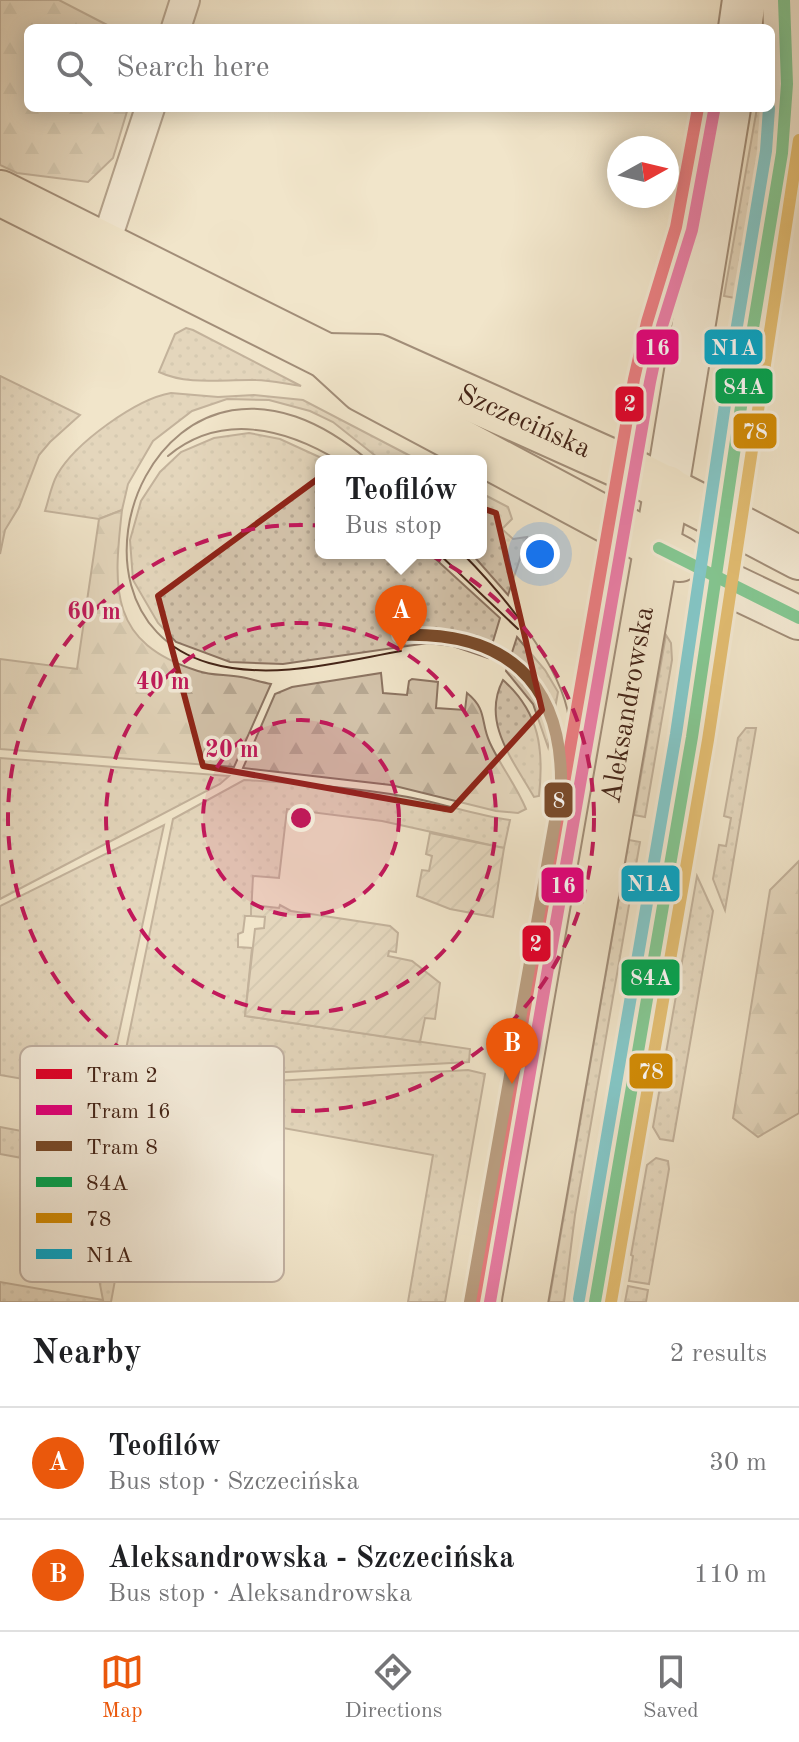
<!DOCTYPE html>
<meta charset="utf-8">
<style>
:root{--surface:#fff;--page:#f2f2f2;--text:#202124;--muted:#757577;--line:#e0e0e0;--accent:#ea580c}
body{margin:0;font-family:"Old Standard TT",serif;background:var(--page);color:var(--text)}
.compass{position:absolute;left:607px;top:136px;width:72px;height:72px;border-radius:50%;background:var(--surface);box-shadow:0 4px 20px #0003;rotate:82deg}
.you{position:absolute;left:540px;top:554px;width:28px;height:28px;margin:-20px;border:6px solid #fff;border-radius:50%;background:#1a73e8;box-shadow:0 0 0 12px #1a73e833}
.badge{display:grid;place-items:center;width:52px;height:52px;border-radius:50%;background:var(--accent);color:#fff;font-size:26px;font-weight:700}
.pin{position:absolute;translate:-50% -66px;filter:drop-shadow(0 2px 4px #0008)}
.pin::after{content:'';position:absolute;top:42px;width:28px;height:24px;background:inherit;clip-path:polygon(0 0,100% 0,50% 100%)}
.popup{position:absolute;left:315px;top:455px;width:172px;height:104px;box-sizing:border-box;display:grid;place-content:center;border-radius:12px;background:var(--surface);filter:drop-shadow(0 2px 6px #0005);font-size:26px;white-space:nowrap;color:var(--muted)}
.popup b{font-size:30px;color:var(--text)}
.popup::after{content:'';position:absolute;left:50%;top:100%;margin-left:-16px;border:16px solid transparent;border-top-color:var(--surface)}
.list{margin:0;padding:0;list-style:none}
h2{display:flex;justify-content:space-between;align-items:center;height:104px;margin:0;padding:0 32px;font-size:34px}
h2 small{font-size:26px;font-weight:400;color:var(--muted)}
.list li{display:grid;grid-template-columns:52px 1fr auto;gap:24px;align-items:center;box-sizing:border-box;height:112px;padding:0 32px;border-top:2px solid var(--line)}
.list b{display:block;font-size:30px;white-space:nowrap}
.list p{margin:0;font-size:26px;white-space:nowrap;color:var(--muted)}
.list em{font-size:26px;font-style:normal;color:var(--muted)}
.icon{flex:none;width:44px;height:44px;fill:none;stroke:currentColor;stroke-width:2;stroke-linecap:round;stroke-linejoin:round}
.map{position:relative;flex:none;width:799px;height:1302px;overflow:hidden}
.search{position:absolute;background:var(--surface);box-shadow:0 4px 20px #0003;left:24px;right:24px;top:24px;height:88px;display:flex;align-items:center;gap:20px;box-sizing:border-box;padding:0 28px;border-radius:12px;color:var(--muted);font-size:30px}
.sheet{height:328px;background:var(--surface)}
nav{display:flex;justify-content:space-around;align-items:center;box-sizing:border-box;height:112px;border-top:2px solid var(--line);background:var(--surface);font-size:22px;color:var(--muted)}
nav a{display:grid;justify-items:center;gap:4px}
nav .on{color:var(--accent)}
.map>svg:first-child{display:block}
.grass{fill:url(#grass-dots);stroke:#8c7462;stroke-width:2}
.forest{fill:url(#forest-firs);stroke:#8c7462;stroke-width:2}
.garden{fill:url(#garden-furrows);stroke:#8c7462;stroke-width:2}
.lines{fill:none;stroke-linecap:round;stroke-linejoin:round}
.street-casing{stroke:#6f5444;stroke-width:32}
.secondary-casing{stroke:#442417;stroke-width:46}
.primary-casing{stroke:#442417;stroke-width:48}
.street{stroke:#f6eedd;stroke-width:28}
.secondary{stroke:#f6eedd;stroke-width:42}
.primary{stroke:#f1e5ca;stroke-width:44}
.tram{stroke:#442417;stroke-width:2}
.bus-1-casing{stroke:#f6eedd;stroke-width:18}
.bus-2-casing{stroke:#f6eedd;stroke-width:18}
.bus-3-casing{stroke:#f6eedd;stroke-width:18}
.bus-1{stroke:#00a651;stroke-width:12}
.bus-2{stroke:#d38c05;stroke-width:12}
.bus-3{stroke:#00a9ce;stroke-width:12}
.tram-1-casing{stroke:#f6eedd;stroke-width:18}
.tram-2-casing{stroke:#f6eedd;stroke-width:18}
.tram-3-casing{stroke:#f6eedd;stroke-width:18}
.tram-1{stroke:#e4002b;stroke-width:12}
.tram-2{stroke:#e5007d;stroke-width:12}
.tram-3{stroke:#7a4b2a;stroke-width:12}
.marked{fill:none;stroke:#8f2418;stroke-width:6;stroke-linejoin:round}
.ring{fill:none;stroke:#c2185b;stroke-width:4;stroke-dasharray:14 10}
.labels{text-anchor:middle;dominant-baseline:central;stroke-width:7;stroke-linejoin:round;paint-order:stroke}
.street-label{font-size:28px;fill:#442417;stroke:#f6eedd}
.key{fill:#f6eedd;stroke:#c1b1a2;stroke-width:2}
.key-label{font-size:22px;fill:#442417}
.centre{fill:#c2185b;stroke:#f6eedd;stroke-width:4}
.ring-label{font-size:24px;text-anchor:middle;font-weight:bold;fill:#c2185b;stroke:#f6eedd;stroke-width:7;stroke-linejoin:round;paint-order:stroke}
.line-badge{stroke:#f6eedd;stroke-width:3}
.badge-label{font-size:22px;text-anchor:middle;font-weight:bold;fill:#fff}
</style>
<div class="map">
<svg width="799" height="1302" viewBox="0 0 799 1302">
<defs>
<pattern id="grass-dots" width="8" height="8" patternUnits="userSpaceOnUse" patternTransform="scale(2)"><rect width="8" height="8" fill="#d4c4ac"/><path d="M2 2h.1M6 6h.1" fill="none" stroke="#b7a893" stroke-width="1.8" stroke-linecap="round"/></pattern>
<pattern id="forest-firs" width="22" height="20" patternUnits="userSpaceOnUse" patternTransform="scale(2)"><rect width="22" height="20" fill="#d4c4ac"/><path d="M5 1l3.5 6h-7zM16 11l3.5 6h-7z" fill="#b7a893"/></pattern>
<pattern id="garden-furrows" width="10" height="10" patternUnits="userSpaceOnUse" patternTransform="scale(2)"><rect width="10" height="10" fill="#d4c4ac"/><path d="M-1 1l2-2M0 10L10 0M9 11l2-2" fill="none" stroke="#b7a893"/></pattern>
</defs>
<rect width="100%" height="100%" fill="#f1e5ca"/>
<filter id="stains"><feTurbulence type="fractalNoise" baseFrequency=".0025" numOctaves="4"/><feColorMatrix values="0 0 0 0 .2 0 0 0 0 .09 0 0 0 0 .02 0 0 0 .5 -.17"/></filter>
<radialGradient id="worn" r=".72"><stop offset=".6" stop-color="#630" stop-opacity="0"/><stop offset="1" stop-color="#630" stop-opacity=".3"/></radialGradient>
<!-- grass -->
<g class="grass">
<polygon points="757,108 765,108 735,298 724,296"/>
<path d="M 186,328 L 193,330 L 301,386 C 286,384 270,380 256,380 C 223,379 189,386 159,372 L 175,334 Z"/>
<polygon points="0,376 80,415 50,442 39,455 19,507 5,530 0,554"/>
<path d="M 171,393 L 218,397 L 254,395 L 303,400 L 420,461 L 382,461 L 333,422 L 310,411 L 269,400 L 227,399 L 192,411 L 153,441 L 128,484 L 122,510 L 99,519 L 45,511 C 49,499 51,486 57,475 C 75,443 136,399 171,393 Z"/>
<polygon points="249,433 280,439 328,461 321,461 321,553 429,553 500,618 488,658 453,646 428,643 283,664 230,662 176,642 158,623 133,580 130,540 141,501 160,472 181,452 214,438"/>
<polygon points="481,493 508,507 512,519 502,529 513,539 527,537 508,595 471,553 481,553"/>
<polygon points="666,635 671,643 672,660 645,817 634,815"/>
<polygon points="517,637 545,670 558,692 548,747 533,704 506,671"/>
<path d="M 503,680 C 540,713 544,750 539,796 L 534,797 C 513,760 481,722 503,680 Z"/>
<polygon points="746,728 756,728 725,910 713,879 719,845 726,846 731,818 724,816 738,738"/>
<polygon points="0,758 229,776 220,784 0,899"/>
<path d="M 244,780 C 296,783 350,787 402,796 C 439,802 473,815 510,820 L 504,848 L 382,821 L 287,809 L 279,878 L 253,876 L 251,916 L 245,916 L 243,932 L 238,934 L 238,947 L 252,948 L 245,1016 L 470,1049 L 469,1062 L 232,1075 L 181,1093 L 100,1138 L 125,1054 L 173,819 Z"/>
<polygon points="164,825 108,1084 91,1142 67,1167 62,1167 68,1139 84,1141 93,1091 0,1075 0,906"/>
<polygon points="629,840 640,842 575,1215 564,1302 549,1302"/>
<polygon points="697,876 713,911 673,1141 660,1139 653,1127"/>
<polygon points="468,1070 485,1074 445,1302 408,1302 433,1155 250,1122 237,1094 225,1092 211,1096 207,1116 169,1108 218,1087 275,1081"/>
<path d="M 158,1114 C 146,1185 143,1178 76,1169 L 97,1148 Z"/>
<polygon points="0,1127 27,1132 22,1158 0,1154"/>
<polygon points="656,1158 668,1161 669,1169 649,1284 629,1281 633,1256 631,1255 647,1165"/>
<path d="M 126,1220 C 136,1235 148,1249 143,1268 L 118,1264 L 111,1302 L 0,1302 L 0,1282 L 103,1300 L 98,1274 L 102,1245 L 121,1247 Z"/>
<polygon points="628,1286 648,1290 646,1302 625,1302"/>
</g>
<!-- forest -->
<g class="forest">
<polygon points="0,0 59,0 113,28 28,28 28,108 128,108 113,158 88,182 17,173 0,165"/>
<path d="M 122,510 C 113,590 109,643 198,671 C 212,676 227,674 241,677 C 251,679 261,682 271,684 L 234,767 L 0,749 L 0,659 L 77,669 L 99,519 Z"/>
<path d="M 381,673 L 383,693 L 407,695 L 409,681 L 412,679 L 438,682 L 436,708 L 465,710 L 467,693 C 488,710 480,722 490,743 C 500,765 516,785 526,809 L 518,813 L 496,811 L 391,785 L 243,768 L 275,694 L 292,687 Z"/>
<polygon points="799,861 799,1113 758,1137 733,1118 770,890"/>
</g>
<!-- garden -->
<g class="garden">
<polygon points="430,833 504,848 493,917 450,909 417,896 422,870 429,871 432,856 426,854"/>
<polygon points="251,905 279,908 280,905 291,911 390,926 398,933 396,952 389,951 388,956 412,961 440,983 435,1019 425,1018 420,1042 245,1016 255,929 264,928 265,917 251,916"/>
</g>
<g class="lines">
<!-- street casing -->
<g class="street-casing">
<g id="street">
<polyline points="176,28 185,0"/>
<polyline points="105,245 150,108"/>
</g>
</g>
<!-- secondary casing -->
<g class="secondary-casing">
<g id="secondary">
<polyline points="784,0 787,84 785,130 725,519 799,558"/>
<polyline points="740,28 744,0"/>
<polyline points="667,488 729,108"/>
<polyline points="717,579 799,618"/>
</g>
</g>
<!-- primary casing -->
<g class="primary-casing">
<g id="primary">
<polyline points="0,193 326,356 362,389 680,559"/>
<path id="s1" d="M 326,356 L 378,357 L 619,465 L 725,519 L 692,737 L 595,1302"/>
<path id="s2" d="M 525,1302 L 667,488"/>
</g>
</g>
<!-- street -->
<use href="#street" class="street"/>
<!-- secondary -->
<use href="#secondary" class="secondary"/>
<!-- primary -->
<use href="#primary" class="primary"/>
<!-- tram -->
<g class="tram">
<path d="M 168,456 C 221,412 285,428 339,461"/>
<path d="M 369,461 C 162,283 34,612 209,663 C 271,681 339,662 401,651"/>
<polyline points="438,553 518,629"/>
<path d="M 462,553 C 500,591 562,665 569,719 C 570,733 569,748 568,763"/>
</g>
<!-- bus-1 casing -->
<g class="bus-1-casing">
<g id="bus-1">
<polyline points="659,548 799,618"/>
<polyline points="595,1302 692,737 750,346 782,153 787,84 784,0"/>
</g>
</g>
<!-- bus-2 casing -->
<g class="bus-2-casing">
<polyline id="bus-2" points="611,1302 708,740 799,140"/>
</g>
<!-- bus-3 casing -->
<g class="bus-3-casing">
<polyline id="bus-3" points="579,1299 676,734 734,344 766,151 769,108"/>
</g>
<!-- bus-1 -->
<use href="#bus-1" class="bus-1"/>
<!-- bus-2 -->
<use href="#bus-2" class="bus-2"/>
<!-- bus-3 -->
<use href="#bus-3" class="bus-3"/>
<!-- tram-1 casing -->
<g class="tram-1-casing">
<polyline id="tram-1" points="474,1302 634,379 647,322 676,227 698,108"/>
</g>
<!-- tram-2 casing -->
<g class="tram-2-casing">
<polyline id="tram-2" points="490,1302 650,382 662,326 692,230 714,111"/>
</g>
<!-- tram-3 casing -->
<g class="tram-3-casing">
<path id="tram-3" d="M 400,635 C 504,631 563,680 561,787 L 470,1302"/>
</g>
<!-- tram-1 -->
<use href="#tram-1" class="tram-1"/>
<!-- tram-2 -->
<use href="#tram-2" class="tram-2"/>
<!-- tram-3 -->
<use href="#tram-3" class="tram-3"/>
</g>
<!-- marked area -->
<path d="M0 0H799V1302H0ZM 342,461 L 496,513 L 542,710 L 451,810 L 203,766 L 158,596 Z" fill="#f1e5ca" fill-opacity=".55" fill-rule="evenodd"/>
<path class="marked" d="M 342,461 L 496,513 L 542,710 L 451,810 L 203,766 L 158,596 Z"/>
<!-- distance rings -->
<circle cx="301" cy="818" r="98" fill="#c2185b" fill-opacity=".12"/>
<g class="ring">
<circle cx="301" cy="818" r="98"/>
<circle cx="301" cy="818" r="195"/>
<circle cx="301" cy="818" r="293"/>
</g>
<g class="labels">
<!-- street labels -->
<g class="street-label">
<text stroke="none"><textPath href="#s1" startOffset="212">Szczecińska</textPath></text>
<text stroke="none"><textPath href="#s2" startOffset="606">Aleksandrowska</textPath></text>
</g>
</g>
<!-- legend -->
<rect x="20" y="1046" width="264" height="236" rx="12" class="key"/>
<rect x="36" y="1069" width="36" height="10" fill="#e4002b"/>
<rect x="36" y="1105" width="36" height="10" fill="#e5007d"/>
<rect x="36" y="1141" width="36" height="10" fill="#7a4b2a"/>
<rect x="36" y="1177" width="36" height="10" fill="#00a651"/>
<rect x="36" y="1213" width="36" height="10" fill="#d38c05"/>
<rect x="36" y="1249" width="36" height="10" fill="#00a9ce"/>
<g class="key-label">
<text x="86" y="1082">Tram 2</text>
<text x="86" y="1118">Tram 16</text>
<text x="86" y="1154">Tram 8</text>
<text x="86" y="1190">84A</text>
<text x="86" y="1226">78</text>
<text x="86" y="1262">N1A</text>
</g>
<circle cx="301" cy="818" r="12" class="centre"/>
<g class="ring-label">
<text x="94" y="619">60 m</text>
<text x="163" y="689">40 m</text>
<text x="232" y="757">20 m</text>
</g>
<g class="line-badge">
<rect x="703" y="328" width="61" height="38" rx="8" fill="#00a9ce"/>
<rect x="635" y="328" width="45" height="38" rx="8" fill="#e5007d"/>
<rect x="714" y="367" width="60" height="38" rx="8" fill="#00a651"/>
<rect x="614" y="385" width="31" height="38" rx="8" fill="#e4002b"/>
<rect x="732" y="412" width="46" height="38" rx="8" fill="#d38c05"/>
<rect x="543" y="781" width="31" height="38" rx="8" fill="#7a4b2a"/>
<rect x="620" y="864" width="61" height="39" rx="8" fill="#00a9ce"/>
<rect x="540" y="866" width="45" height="38" rx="8" fill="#e5007d"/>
<rect x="521" y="924" width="31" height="39" rx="8" fill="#e4002b"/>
<rect x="620" y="958" width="61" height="39" rx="8" fill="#00a651"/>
<rect x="628" y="1052" width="46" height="38" rx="8" fill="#d38c05"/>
</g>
<g class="badge-label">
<text x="734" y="355">N1A</text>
<text x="657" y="355">16</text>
<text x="744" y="394">84A</text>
<text x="630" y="411">2</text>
<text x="755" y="439">78</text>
<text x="559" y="808">8</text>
<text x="650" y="891">N1A</text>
<text x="563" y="893">16</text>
<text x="536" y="951">2</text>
<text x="651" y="985">84A</text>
<text x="651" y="1079">78</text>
</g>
<rect width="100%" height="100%" filter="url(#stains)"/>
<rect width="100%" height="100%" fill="url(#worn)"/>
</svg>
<svg class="compass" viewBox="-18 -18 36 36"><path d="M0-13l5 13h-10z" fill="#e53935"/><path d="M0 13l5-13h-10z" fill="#757577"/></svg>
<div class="you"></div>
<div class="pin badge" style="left:401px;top:651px">A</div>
<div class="popup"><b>Teofilów</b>Bus stop</div>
<div class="pin badge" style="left:512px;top:1084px">B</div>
<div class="search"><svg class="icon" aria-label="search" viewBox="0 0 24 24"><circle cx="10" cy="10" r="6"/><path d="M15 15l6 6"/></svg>Search here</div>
</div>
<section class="sheet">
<h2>Nearby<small>2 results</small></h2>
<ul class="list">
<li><span class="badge">A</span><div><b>Teofilów</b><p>Bus stop · Szczecińska</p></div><em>30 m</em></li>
<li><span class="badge">B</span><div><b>Aleksandrowska - Szczecińska</b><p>Bus stop · Aleksandrowska</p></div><em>110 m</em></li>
</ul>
</section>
<nav>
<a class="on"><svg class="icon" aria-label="map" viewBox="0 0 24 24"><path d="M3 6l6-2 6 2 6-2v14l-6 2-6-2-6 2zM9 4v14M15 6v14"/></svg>Map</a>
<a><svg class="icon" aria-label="directions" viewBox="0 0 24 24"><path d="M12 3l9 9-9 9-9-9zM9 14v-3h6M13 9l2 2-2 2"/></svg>Directions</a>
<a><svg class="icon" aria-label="saved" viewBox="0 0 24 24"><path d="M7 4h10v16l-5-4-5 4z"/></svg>Saved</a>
</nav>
